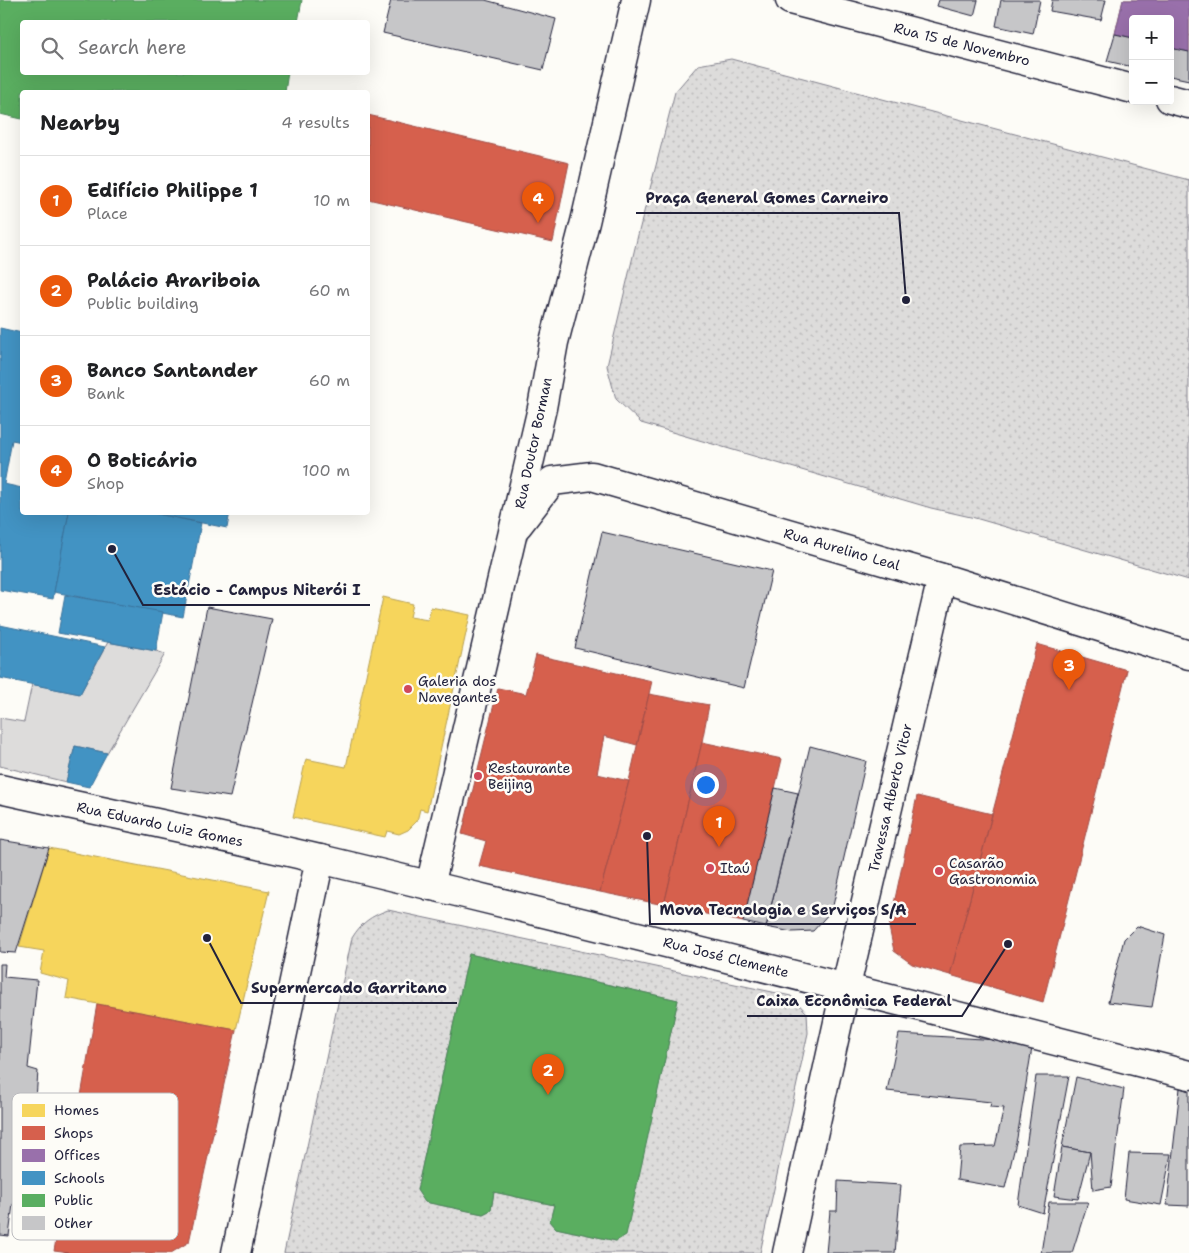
<!DOCTYPE html>
<meta charset="utf-8">
<style>
:root{--surface:#fff;--page:#f2f2f2;--text:#202124;--muted:#757577;--line:#e0e0e0;--accent:#ea580c}
body{margin:0;font-family:"Shantell Sans",sans-serif;background:var(--page);color:var(--text)}
.controls{position:absolute;right:15px;top:15px;display:grid;overflow:hidden;border-radius:5px;box-shadow:0 5px 20px #0002}
.controls button{width:45px;height:45px;display:grid;place-items:center;padding:0;border:0;border-bottom:1px solid var(--line);background:var(--surface);color:var(--text);font:25px sans-serif}
.you{position:absolute;left:705px;top:784px;width:18px;height:18px;margin:-12px;border:4px solid #fff;border-radius:50%;background:#1a73e8;box-shadow:0 0 0 8px #1a73e833}
.badge{display:grid;place-items:center;width:32px;height:32px;border-radius:50%;background:var(--accent);color:#fff;font-size:16px;font-weight:700}
.pin{position:absolute;translate:-50% -41px;filter:drop-shadow(0 1px 2px #0008)}
.pin::after{content:'';position:absolute;top:26px;width:18px;height:15px;background:inherit;clip-path:polygon(0 0,100% 0,50% 100%)}
.list{margin:0;padding:0;list-style:none}
h2{display:flex;justify-content:space-between;align-items:center;height:65px;margin:0;padding:0 20px;font-size:21px}
h2 small{font-size:16px;font-weight:400;color:var(--muted)}
.list li{display:grid;grid-template-columns:32px 1fr auto;gap:15px;align-items:center;box-sizing:border-box;height:90px;padding:0 20px;border-top:1px solid var(--line)}
.list b{display:block;font-size:19px;white-space:nowrap}
.list p{margin:0;font-size:16px;white-space:nowrap;color:var(--muted)}
.list em{font-size:16px;font-style:normal;color:var(--muted)}
.icon{flex:none;width:28px;height:28px;fill:none;stroke:currentColor;stroke-width:2;stroke-linecap:round;stroke-linejoin:round}
.map{position:relative;flex:none;width:1189px;height:1253px;overflow:hidden}
.search{position:absolute;background:var(--surface);box-shadow:0 5px 20px #0002;left:20px;top:20px;width:350px;height:55px;display:flex;align-items:center;gap:12px;box-sizing:border-box;padding:0 18px;border-radius:5px;color:var(--muted);font-size:19px}
.panel{position:absolute;background:var(--surface);box-shadow:0 5px 20px #0002;left:20px;top:90px;width:350px;height:425px;border-radius:5px}
.map>svg:first-child{display:block}
.green{fill:#dddcdb;stroke:#807f8b}
.park{fill:url(#park-dots);stroke:#807f8b;fill-rule:evenodd}
.homes{fill:#f6d55c;stroke:#b69f52}
.shops{fill:#d6604d;stroke:#a04d48}
.offices{fill:#9970ab;stroke:#755989}
.schools{fill:#4393c3;stroke:#39719a}
.public{fill:#5aae61;stroke:#498456}
.building{fill:#c6c6c8;stroke:#22223b}
.lines{fill:none;stroke-linecap:round;stroke-linejoin:round}
.tertiary-casing{stroke:#22223b;stroke-width:31}
.tertiary{stroke:#fdfcf7;stroke-width:28}
.poi-dot{fill:#d1495b;stroke:#fdfcf7;stroke-width:2}
.labels{text-anchor:middle;dominant-baseline:central;stroke-width:5;stroke-linejoin:round;paint-order:stroke}
.street-label{font-size:14px;fill:#22223b;stroke:#fdfcf7}
.poi-label{font-size:14px;fill:#22223b;stroke:#fdfcf7;text-anchor:start}
.key{fill:#fdfcf7;stroke:#bbbbbf;stroke-width:1}
.key-label{font-size:14px;fill:#22223b}
.leader{fill:none;stroke:#22223b;stroke-width:2}
.callout-dot{fill:#22223b;stroke:#fdfcf7;stroke-width:2}
.callout-label{font-size:15px;text-anchor:middle;font-weight:bold;fill:#22223b;stroke:#fdfcf7;stroke-width:5;stroke-linejoin:round;paint-order:stroke}
</style>
<div class="map">
<svg width="1189" height="1253" viewBox="0 0 1189 1253">
<defs>
<pattern id="park-dots" width="8" height="8" patternUnits="userSpaceOnUse" patternTransform="scale(1.25)"><rect width="8" height="8" fill="#dddcdb"/><path d="M2 2h.1M6 6h.1" fill="none" stroke="#bdbcbd" stroke-width="1.8" stroke-linecap="round"/></pattern>
</defs>
<rect width="100%" height="100%" fill="#fdfcf7"/>
<filter id="ink" filterUnits="userSpaceOnUse"><feTurbulence type="fractalNoise" baseFrequency=".02" numOctaves="2"/><feDisplacementMap in="SourceGraphic" scale="10" xChannelSelector="R" yChannelSelector="G"/><feConvolveMatrix kernelMatrix="1 2 1 2 8 2 1 2 1" color-interpolation-filters="sRGB"/></filter>
<g filter="url(#ink)">
<!-- green -->
<polygon class="green" points="108,642 156,651 165,654 107,753 75,746 66,782 0,766 0,718 24,722 32,684 80,694"/>
<!-- park -->
<g class="park">
<polygon points="731,59 1189,180 1189,580 975,518 931,508 641,423 616,399 607,366 638,235 675,92 698,65"/>
<path d="M 388,910 L 791,996 L 807,1013 L 808,1033 L 760,1253 L 284,1253 L 352,938 C 361,923 371,916 388,910 ZM 469,954 L 678,1000 L 625,1235 L 616,1241 L 556,1228 L 550,1221 L 554,1205 L 494,1192 L 491,1210 L 483,1214 L 425,1202 L 417,1190 Z"/>
</g>
<!-- homes -->
<g class="homes">
<polygon points="383,597 413,604 410,617 428,620 431,607 470,615 427,811 420,809 417,821 408,830 399,834 387,831 385,837 293,817 306,759 346,767"/>
<polygon points="49,848 269,891 236,1030 66,998 69,981 40,973 44,951 19,947"/>
</g>
<!-- shops -->
<g class="shops">
<polygon points="1123,0 1189,0 1189,52 1170,48 1170,19 1133,19 1133,38 1115,34"/>
<polygon points="368,115 569,163 553,242 368,199"/>
<polygon points="1037,644 1127,670 1043,1002 950,975"/>
<polygon points="536,655 652,681 637,745 604,736 597,774 629,781 600,892 479,866 486,841 462,834 498,688 526,694"/>
<polygon points="649,694 709,705 702,742 664,905 600,892 629,781"/>
<polygon points="702,742 782,759 743,922 664,905"/>
<polygon points="917,796 992,814 950,975 912,964 894,951 889,927"/>
<polygon points="97,1004 236,1030 189,1242 171,1253 70,1253 54,1251"/>
</g>
<!-- offices -->
<polygon class="offices" points="1123,0 1189,0 1189,52 1170,48 1170,19 1133,19 1133,38 1115,34"/>
<!-- schools -->
<g class="schools">
<polygon points="0,328 22,333 22,442 12,440 4,484 22,488 22,512 69,512 53,599 0,590"/>
<polygon points="69,512 148,512 201,523 183,617 54,592"/>
<polygon points="148,512 230,512 227,528"/>
<polygon points="65,595 163,612 156,651 58,633"/>
<polygon points="0,625 105,647 80,694 0,678"/>
<polygon points="75,746 107,753 89,787 66,782"/>
</g>
<!-- public -->
<g class="public">
<polygon points="0,0 302,0 298,22 22,22 22,72 288,72 285,92 22,92 22,119 0,114"/>
<polygon points="469,954 678,1000 626,1235 616,1241 556,1228 550,1221 554,1205 494,1192 491,1210 483,1214 425,1202 417,1190"/>
</g>
<!-- building -->
<g class="building">
<polygon points="391,0 485,0 556,19 543,70 383,33"/>
<polygon points="939,0 978,0 974,16 937,6"/>
<polygon points="1001,0 1040,0 1033,34 996,26"/>
<polygon points="1052,0 1106,0 1101,20 1050,11"/>
<polygon points="1115,34 1133,38 1133,67 1107,61"/>
<polygon points="1170,48 1189,52 1189,80 1170,76"/>
<polygon points="602,532 772,571 744,688 575,648"/>
<polygon points="207,607 272,619 230,797 171,788"/>
<polygon points="810,746 866,761 832,910 813,931 792,932 766,927"/>
<polygon points="775,788 798,793 766,927 743,922"/>
<polygon points="0,840 49,848 16,953 0,952"/>
<polygon points="1137,926 1165,935 1152,1007 1108,1002 1124,939"/>
<polygon points="0,964 5,964 4,977 37,980 28,1068 38,1071 34,1127 26,1125 21,1205 13,1204 9,1236 0,1235"/>
<polygon points="899,1034 1033,1042 1017,1138 1005,1188 957,1180 960,1147 995,1146 1004,1108 990,1107 991,1102 887,1091"/>
<polygon points="1036,1076 1069,1076 1043,1213 1018,1205"/>
<polygon points="1076,1077 1124,1089 1111,1187 1093,1190 1090,1152 1062,1147"/>
<polygon points="1180,1088 1189,1091 1189,1206 1167,1205"/>
<polygon points="1062,1147 1090,1152 1078,1199 1054,1196"/>
<polygon points="1129,1153 1171,1154 1161,1205 1124,1199"/>
<polygon points="838,1181 901,1185 895,1253 826,1253 830,1211 837,1211"/>
<polygon points="1049,1202 1088,1202 1072,1253 1041,1253"/>
</g>
<g class="lines">
<!-- tertiary casing -->
<g class="tertiary-casing">
<g id="tertiary">
<polyline points="790,0 1133,89"/>
<polyline points="1170,99 1189,104"/>
<polyline points="518,525 552,481 592,476 942,578 1189,655"/>
<path d="M 0,789 C 108,813 216,835 324,860 C 613,929 901,1001 1189,1075"/>
<polyline points="430,886 542,408 554,342 585,222 636,0"/>
<polyline points="236,1253 320,859"/>
<polyline points="787,1253 846,986 942,578"/>
</g>
</g>
<!-- tertiary -->
<use href="#tertiary" class="tertiary"/>
</g>
</g>
<!-- markers -->
<g class="poi-dot">
<circle cx="408" cy="689" r="5"/>
<circle cx="478" cy="776" r="5"/>
<circle cx="710" cy="868" r="5"/>
<circle cx="939" cy="871" r="5"/>
</g>
<g class="labels">
<!-- street labels -->
<g class="street-label">
<text transform="translate(962 44) rotate(14)">Rua 15 de Novembro</text>
<text transform="translate(533 443) rotate(-78)">Rua Doutor Borman</text>
<text transform="translate(842 549) rotate(16)">Rua Aurelino Leal</text>
<text transform="translate(890 798) rotate(-77)">Travessa Alberto Vitor</text>
<text transform="translate(160 824) rotate(12)">Rua Eduardo Luiz Gomes</text>
<text transform="translate(726 957) rotate(14)">Rua José Clemente</text>
</g>
<!-- poi labels -->
<g class="poi-label">
<text x="418" y="681">Galeria dos<tspan x="418" dy="16">Navegantes</tspan></text>
<text x="488" y="768">Restaurante<tspan x="488" dy="16">Beijing</tspan></text>
<text x="949" y="863">Casarão<tspan x="949" dy="16">Gastronomia</tspan></text>
<text x="720" y="868">Itaú</text>
</g>
</g>
<!-- legend -->
<rect x="12" y="1093" width="166" height="147" rx="8" class="key"/>
<rect x="22" y="1104" width="23" height="13" fill="#f6d55c"/>
<rect x="22" y="1126" width="23" height="14" fill="#d6604d"/>
<rect x="22" y="1149" width="23" height="13" fill="#9970ab"/>
<rect x="22" y="1171" width="23" height="14" fill="#4393c3"/>
<rect x="22" y="1194" width="23" height="13" fill="#5aae61"/>
<rect x="22" y="1216" width="23" height="14" fill="#c6c6c8"/>
<g class="key-label">
<text x="54" y="1115">Homes</text>
<text x="54" y="1138">Shops</text>
<text x="54" y="1160">Offices</text>
<text x="54" y="1183">Schools</text>
<text x="54" y="1205">Public</text>
<text x="54" y="1228">Other</text>
</g>
<!-- callouts -->
<path class="leader" d="M906 300L899 213H636M112 549L143 605H370M647 836L650 924H916M207 938L241 1003H457M1008 944L962 1016H747"/>
<g class="callout-dot">
<circle cx="906" cy="300" r="5"/>
<circle cx="112" cy="549" r="5"/>
<circle cx="647" cy="836" r="5"/>
<circle cx="207" cy="938" r="5"/>
<circle cx="1008" cy="944" r="5"/>
</g>
<g class="callout-label">
<text x="767" y="203">Praça General Gomes Carneiro</text>
<text x="257" y="595">Estácio - Campus Niterói I</text>
<text x="783" y="915">Mova Tecnologia e Serviços S/A</text>
<text x="349" y="993">Supermercado Garritano</text>
<text x="854" y="1006">Caixa Econômica Federal</text>
</g>
</svg>
<div class="controls">
<button>+</button>
<button>−</button>
</div>
<div class="you"></div>
<div class="pin badge" style="left:719px;top:847px">1</div>
<div class="pin badge" style="left:548px;top:1095px">2</div>
<div class="pin badge" style="left:1069px;top:690px">3</div>
<div class="pin badge" style="left:538px;top:223px">4</div>
<div class="search"><svg class="icon" aria-label="search" viewBox="0 0 24 24"><circle cx="10" cy="10" r="6"/><path d="M15 15l6 6"/></svg>Search here</div>
<section class="panel">
<h2>Nearby<small>4 results</small></h2>
<ul class="list">
<li><span class="badge">1</span><div><b>Edifício Philippe 1</b><p>Place</p></div><em>10 m</em></li>
<li><span class="badge">2</span><div><b>Palácio Arariboia</b><p>Public building</p></div><em>60 m</em></li>
<li><span class="badge">3</span><div><b>Banco Santander</b><p>Bank</p></div><em>60 m</em></li>
<li><span class="badge">4</span><div><b>O Boticário</b><p>Shop</p></div><em>100 m</em></li>
</ul>
</section>
</div>
